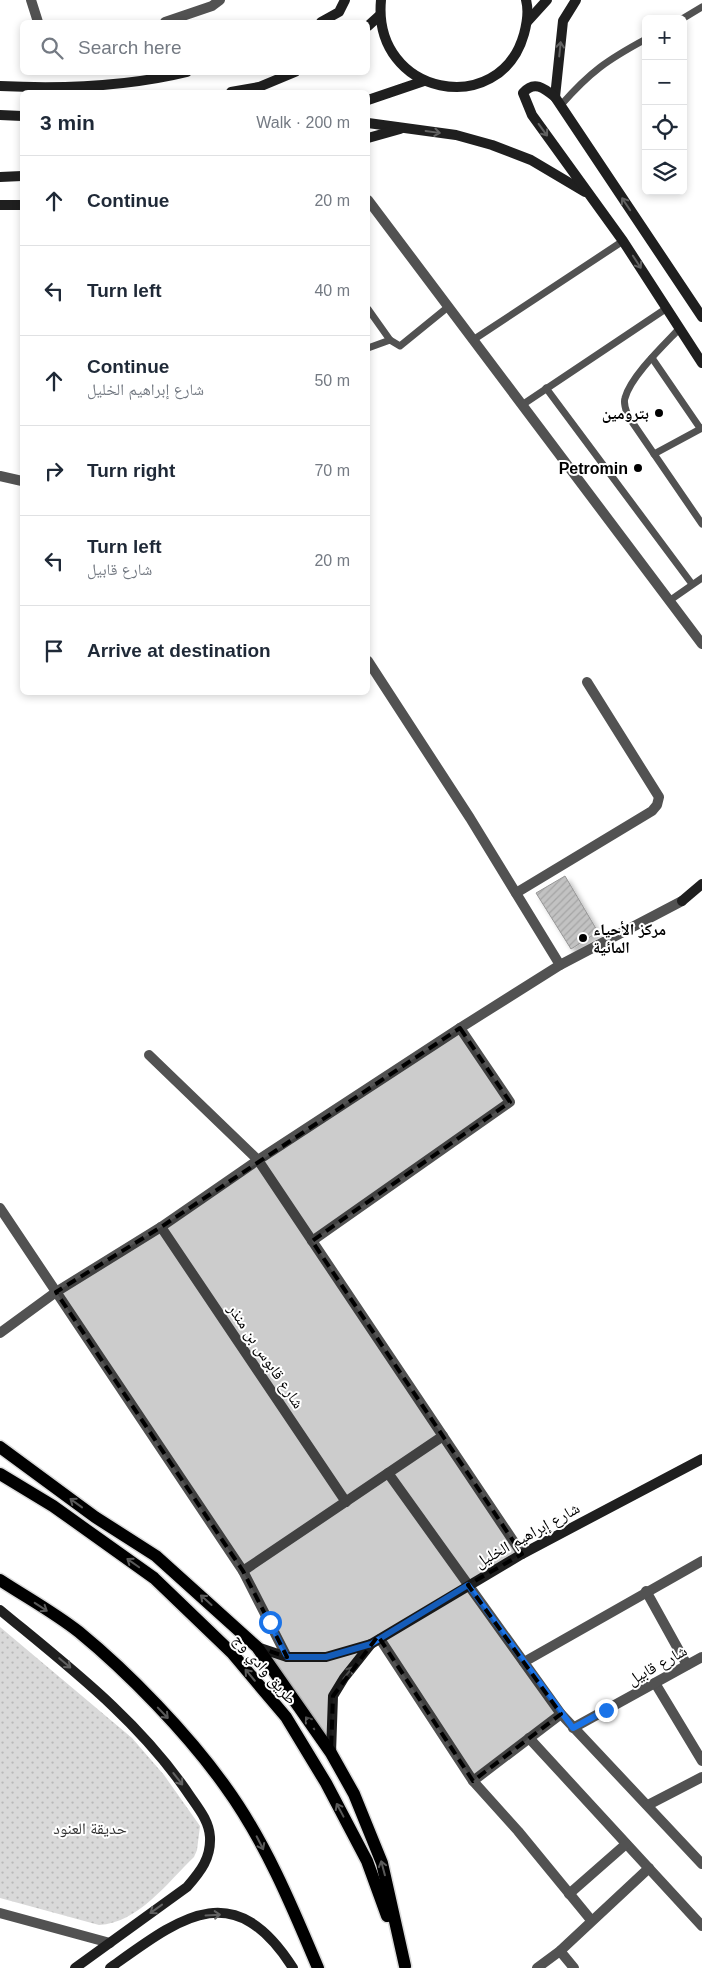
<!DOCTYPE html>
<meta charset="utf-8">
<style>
:root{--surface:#fff;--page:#f6f6f7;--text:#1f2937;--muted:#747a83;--line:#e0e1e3}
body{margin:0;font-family:Helvetica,"Noto Naskh Arabic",sans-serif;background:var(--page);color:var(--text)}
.controls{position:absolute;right:15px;top:15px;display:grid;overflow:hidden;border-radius:8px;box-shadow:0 2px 8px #0003}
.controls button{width:45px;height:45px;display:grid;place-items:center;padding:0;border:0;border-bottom:1px solid var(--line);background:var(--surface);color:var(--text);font:25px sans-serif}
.stop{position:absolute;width:15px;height:15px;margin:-11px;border:4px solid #1a73e8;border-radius:50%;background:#fff}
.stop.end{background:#1a73e8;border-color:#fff;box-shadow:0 1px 5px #0008}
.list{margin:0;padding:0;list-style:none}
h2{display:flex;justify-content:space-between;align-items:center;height:65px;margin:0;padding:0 20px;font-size:21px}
h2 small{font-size:16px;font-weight:400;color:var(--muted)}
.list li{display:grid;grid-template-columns:32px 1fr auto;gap:15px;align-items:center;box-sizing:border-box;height:90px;padding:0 20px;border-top:1px solid var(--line)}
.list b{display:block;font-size:19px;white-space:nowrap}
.list p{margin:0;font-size:16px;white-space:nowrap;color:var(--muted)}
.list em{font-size:16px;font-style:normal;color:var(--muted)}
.icon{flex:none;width:28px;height:28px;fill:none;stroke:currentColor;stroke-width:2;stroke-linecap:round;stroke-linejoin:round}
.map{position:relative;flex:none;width:702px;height:1968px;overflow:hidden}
.search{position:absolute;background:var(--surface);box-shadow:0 2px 8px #0003;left:20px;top:20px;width:350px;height:55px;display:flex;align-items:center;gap:12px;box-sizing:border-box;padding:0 18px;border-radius:8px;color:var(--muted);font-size:19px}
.panel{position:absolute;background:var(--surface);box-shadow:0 2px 8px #0003;left:20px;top:90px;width:350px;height:605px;border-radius:8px}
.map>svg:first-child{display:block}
.park{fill:url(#park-dots)}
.building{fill:url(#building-hatch);stroke:#969696;filter:url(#shadow)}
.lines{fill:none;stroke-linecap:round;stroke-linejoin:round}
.primary-casing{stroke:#dbdbdb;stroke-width:15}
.lane{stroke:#525252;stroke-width:7}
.street{stroke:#525252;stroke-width:10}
.secondary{stroke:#1f1f1f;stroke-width:10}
.primary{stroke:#000;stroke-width:12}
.oneway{stroke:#626262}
.oneway2{stroke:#595959}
.route{stroke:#1a73e8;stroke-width:6}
.marked{fill:#000;fill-opacity:0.2;stroke:#000;stroke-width:4;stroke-dasharray:10 6;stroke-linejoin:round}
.poi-dot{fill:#000;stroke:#fff;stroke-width:2}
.labels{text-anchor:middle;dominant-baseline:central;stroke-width:4;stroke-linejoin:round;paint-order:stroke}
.poi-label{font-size:16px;font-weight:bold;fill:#000;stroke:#fff;text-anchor:end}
.street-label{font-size:16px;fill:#000;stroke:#fff}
.park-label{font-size:16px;fill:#303030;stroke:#fff}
</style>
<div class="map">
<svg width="702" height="1968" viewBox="0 0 702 1968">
<defs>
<pattern id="park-dots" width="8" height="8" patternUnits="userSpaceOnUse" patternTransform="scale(1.25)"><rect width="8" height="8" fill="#d9d9d9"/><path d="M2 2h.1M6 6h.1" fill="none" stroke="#b8b8b8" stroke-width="1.8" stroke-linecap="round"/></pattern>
<pattern id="building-hatch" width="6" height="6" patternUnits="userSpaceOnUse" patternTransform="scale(1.25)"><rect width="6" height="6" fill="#c2c2c2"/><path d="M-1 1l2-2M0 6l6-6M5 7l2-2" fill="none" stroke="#a5a5a5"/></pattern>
<filter id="shadow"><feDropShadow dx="4.5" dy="4.5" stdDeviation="2.5" flood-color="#0004"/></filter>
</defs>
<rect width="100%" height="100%" fill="#fff"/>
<!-- park -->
<path class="park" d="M 0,1627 L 132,1738 L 164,1775 L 200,1826 L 197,1850 L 194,1857 C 167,1883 138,1923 99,1925 L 0,1898 Z"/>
<!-- building -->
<polygon class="building" points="565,876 598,932 571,949 536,893"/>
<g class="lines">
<!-- primary casing -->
<g class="primary-casing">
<g id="primary">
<polyline points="0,1447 95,1517 156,1556 257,1647 331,1753 354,1794 382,1863 405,1966"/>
<polyline points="0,1474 53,1506 154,1578 232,1653 286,1717 326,1783 367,1861 387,1916"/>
<path d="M 0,1580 C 26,1597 55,1613 79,1632 C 129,1673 188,1734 225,1786 C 265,1841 292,1906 318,1968"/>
</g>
</g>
<!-- lane -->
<g class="lane">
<polyline points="682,19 702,7"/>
<path d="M 561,105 C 590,72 607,60 646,39"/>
<polyline points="368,309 390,340"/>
<path d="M 680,328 C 664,345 631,376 625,398 C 623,404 626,410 628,416 L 702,524"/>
<polyline points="473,340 623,241"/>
<polyline points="368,348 390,340 400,346 448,307"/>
<polyline points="652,358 700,428"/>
<polyline points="546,388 692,584"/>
<polyline points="522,405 667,308"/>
<polyline points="654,454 702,428"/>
<polyline points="669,601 702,578"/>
</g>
<!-- street -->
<g class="street">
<polyline points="31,0 38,22"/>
<polyline points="165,22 212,6 220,0"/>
<polyline points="368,200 702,644"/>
<polyline points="0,476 22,481"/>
<polyline points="368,661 470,818 560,965"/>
<polyline points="516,893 652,811 657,805 659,797 587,682"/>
<polyline points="149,1055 258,1160 522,1554"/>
<polyline points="0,1208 243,1571 287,1657"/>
<polyline points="161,1227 346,1502"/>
<polyline points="312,1241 510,1102 460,1028"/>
<polyline points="0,1333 56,1292 161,1227 258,1160 460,1028 560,965 682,901"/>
<polyline points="388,1473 561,1714 702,1864"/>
<polyline points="243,1571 443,1436"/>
<polyline points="646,1591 687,1665"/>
<polyline points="380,1639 473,1781 518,1831 591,1920"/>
<polyline points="524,1662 702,1561"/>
<polyline points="655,1683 702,1761"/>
<polyline points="573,1728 702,1657"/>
<polyline points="529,1738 702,1926"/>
<polyline points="473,1781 561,1714"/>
<polyline points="648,1805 702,1777"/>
<polyline points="569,1894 626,1844"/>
<polyline points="0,1913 110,1943"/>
<polyline points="560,1951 574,1968"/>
<polyline points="537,1968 560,1951 649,1868"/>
</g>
<!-- secondary -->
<g class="secondary">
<path d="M 381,0 C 372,96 500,120 524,34 C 527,23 529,11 526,0"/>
<polyline points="321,22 339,12 345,0"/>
<polyline points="527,22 547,0"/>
<polyline points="368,26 379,16"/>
<path d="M 0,86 C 62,89 126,87 187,72"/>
<polyline points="231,92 259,87 295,72"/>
<polyline points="555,97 563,21 576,0"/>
<polyline points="368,100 424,81"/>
<polyline points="0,115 22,116"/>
<polyline points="368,123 456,135 492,145 531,160 585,192"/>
<polyline points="368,138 400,129"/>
<polyline points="0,177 22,176"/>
<polyline points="0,205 22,205"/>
<path d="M 702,317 L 555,97 C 544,88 534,80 523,93 L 532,115 L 623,241 L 702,363"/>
<polyline points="682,901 702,884"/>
<path d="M 0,1610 C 69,1667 140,1721 190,1796 C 199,1809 209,1821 210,1837 C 211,1858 201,1871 187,1887 L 75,1968"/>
<polyline points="257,1647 287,1657 326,1657 371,1644 522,1554 702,1459"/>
<polyline points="331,1753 333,1696 344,1678 371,1644"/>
<path d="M 110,1968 C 180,1918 233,1874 293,1968"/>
</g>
<!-- primary -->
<use href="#primary" class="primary"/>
</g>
<!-- one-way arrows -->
<defs><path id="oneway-shaft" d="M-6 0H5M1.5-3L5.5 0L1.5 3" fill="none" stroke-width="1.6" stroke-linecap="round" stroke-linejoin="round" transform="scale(1.25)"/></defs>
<g class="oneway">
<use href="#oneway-shaft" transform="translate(560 49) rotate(-84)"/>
<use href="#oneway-shaft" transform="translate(543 130) rotate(54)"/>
<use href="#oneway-shaft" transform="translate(433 132) rotate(8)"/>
<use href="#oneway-shaft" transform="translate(626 204) rotate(-124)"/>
<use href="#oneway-shaft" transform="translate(637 262) rotate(57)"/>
<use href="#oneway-shaft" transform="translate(65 1663) rotate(40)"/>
<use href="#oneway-shaft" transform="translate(348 1673) rotate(-52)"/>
<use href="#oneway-shaft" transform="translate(178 1779) rotate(52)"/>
<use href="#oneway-shaft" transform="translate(156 1909) rotate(144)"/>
<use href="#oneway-shaft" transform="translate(213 1915) rotate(-3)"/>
</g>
<g class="oneway2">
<use href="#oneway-shaft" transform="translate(76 1503) rotate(-144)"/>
<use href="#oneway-shaft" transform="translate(133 1563) rotate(-145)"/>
<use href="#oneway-shaft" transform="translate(206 1600) rotate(-138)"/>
<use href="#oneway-shaft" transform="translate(41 1607) rotate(33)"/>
<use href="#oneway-shaft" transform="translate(250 1675) rotate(-130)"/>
<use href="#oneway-shaft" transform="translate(163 1713) rotate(46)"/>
<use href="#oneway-shaft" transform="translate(310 1723) rotate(-125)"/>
<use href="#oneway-shaft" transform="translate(340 1810) rotate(-118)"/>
<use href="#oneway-shaft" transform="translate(260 1843) rotate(63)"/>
<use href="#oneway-shaft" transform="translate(383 1868) rotate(-105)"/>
</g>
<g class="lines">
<!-- route -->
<polyline class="route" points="270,1622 287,1657 326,1657 371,1644 468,1585 573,1728 606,1710"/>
</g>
<!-- marked area -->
<path class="marked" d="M 460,1028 L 510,1102 L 312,1241 L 522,1554 L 468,1585 L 561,1714 L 473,1781 L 378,1636 L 333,1696 L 331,1753 L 257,1647 L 287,1657 L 243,1571 L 56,1292 L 161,1227 Z"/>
<!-- markers -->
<g class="poi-dot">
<circle cx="659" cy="413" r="5"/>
<circle cx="638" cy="468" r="5"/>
<circle cx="583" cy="938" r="5"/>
</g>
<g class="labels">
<!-- poi labels -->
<g class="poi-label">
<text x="649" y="413">بترومين</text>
<text x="628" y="468">Petromin</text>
<text x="593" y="929" text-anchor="start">مركز الأحياء<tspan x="593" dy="18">المائية</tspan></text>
</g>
<!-- street labels -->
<g class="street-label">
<text transform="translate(266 1356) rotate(56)">شارع قابوس بن منذر</text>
<text transform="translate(527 1535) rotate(-29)">شارع إبراهيم الخليل</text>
<text transform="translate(657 1665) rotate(-29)">شارع قابيل</text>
<text transform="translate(265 1669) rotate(49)">طريق وادي وج</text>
</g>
<!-- park labels -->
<g class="park-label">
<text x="90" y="1828">حديقة العنود</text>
</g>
</g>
</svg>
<div class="controls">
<button>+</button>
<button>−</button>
<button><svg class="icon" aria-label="locate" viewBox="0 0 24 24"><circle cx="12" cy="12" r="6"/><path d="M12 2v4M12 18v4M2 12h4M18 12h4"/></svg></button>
<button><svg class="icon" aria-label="layers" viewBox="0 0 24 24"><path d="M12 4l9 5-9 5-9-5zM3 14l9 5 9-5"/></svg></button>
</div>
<div class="stop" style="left:270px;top:1622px"></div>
<div class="stop end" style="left:606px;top:1710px"></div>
<div class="search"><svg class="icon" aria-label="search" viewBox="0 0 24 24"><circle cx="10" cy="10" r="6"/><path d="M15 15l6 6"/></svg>Search here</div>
<section class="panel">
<h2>3 min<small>Walk · 200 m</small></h2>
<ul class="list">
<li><svg class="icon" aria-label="ahead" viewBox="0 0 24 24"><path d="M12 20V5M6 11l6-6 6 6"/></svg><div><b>Continue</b></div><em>20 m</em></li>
<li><svg class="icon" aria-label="left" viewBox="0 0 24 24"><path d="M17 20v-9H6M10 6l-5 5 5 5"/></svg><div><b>Turn left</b></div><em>40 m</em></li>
<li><svg class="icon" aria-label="ahead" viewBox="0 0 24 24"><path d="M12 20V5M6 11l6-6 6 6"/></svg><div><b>Continue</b><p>شارع إبراهيم الخليل</p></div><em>50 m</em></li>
<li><svg class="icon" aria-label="right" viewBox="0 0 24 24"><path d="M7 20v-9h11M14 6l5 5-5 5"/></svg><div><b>Turn right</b></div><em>70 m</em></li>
<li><svg class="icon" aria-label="left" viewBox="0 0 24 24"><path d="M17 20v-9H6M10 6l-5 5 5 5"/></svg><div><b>Turn left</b><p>شارع قابيل</p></div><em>20 m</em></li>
<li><svg class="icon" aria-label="arrive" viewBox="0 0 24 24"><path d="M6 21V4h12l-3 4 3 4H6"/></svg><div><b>Arrive at destination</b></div></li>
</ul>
</section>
</div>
